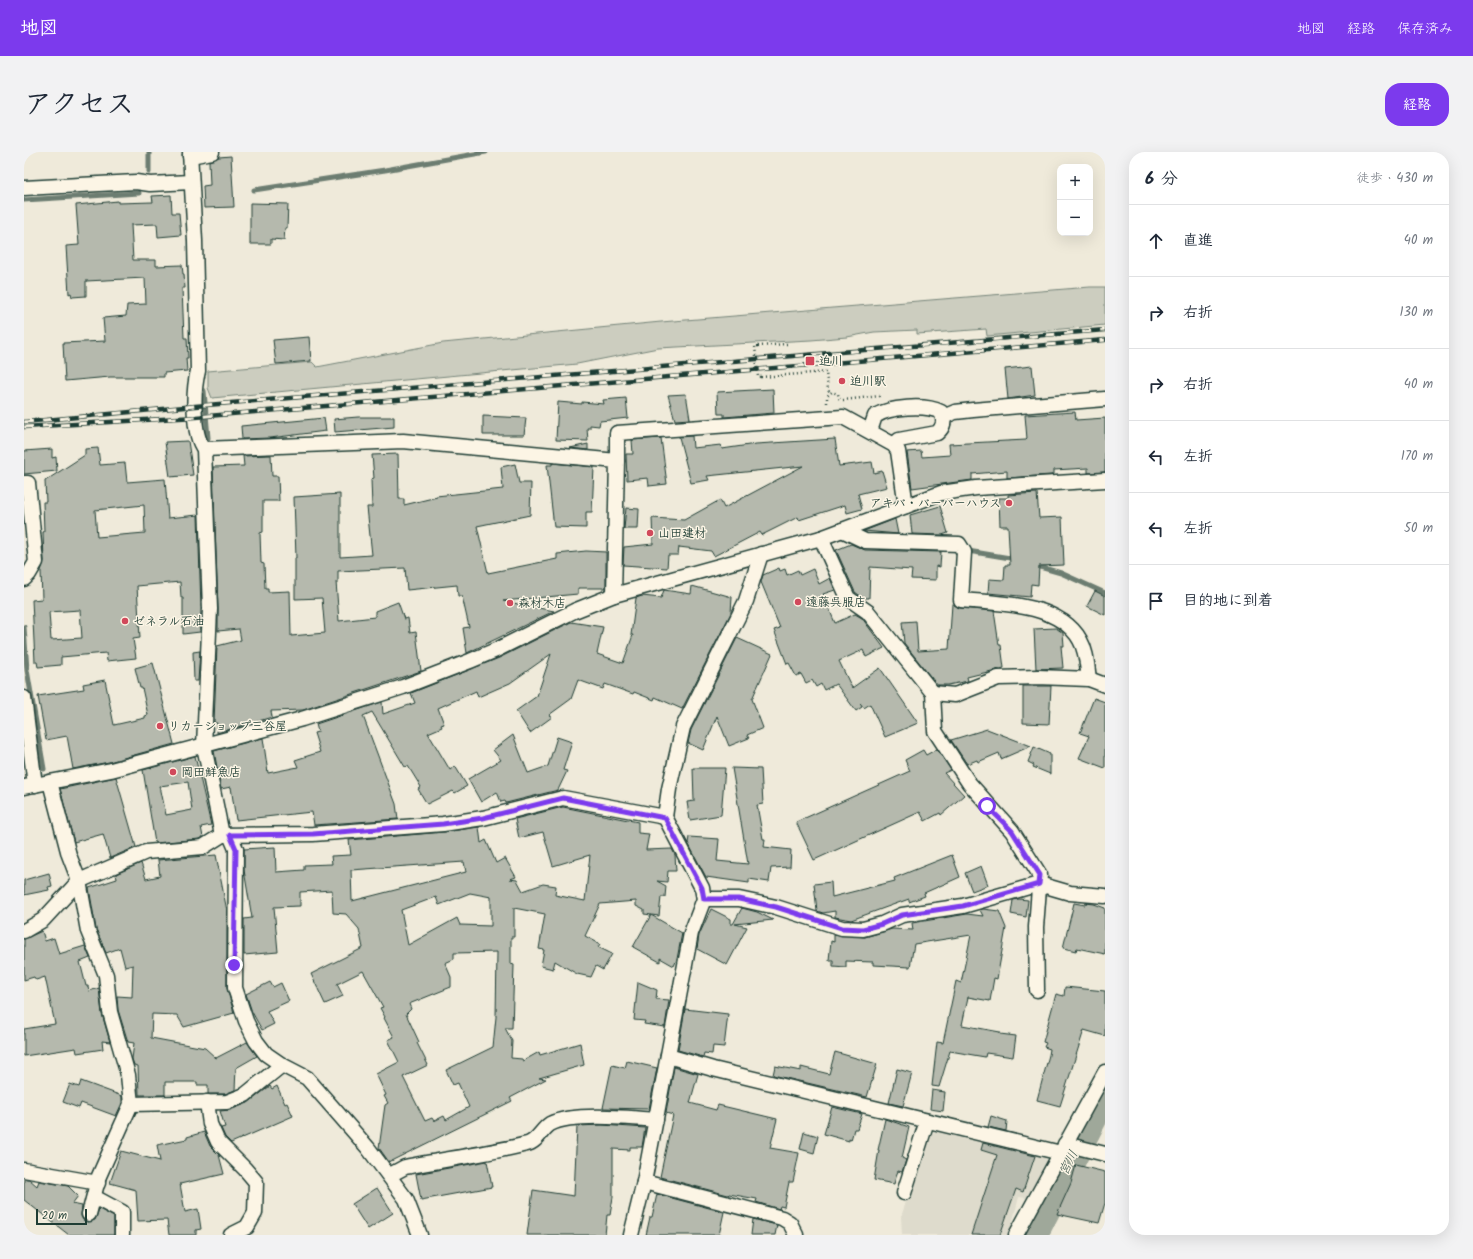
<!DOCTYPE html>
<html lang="ja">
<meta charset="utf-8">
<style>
:root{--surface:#fff;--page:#f2f2f3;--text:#1f2937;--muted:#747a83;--line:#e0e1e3;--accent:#7c3aed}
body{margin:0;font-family:Kalam,"Klee One",sans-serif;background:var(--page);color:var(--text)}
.controls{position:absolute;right:12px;top:12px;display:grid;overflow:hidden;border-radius:8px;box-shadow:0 4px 16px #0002}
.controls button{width:36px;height:36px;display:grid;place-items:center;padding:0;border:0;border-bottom:1px solid var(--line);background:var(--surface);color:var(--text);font:20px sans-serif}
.scale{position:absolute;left:12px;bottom:10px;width:51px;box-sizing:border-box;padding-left:4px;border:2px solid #1f3d34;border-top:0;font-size:11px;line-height:14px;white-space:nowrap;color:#1f3d34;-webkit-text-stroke:3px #fcf5e5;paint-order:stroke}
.stop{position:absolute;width:12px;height:12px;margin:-9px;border:3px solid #7c3aed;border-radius:50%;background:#fff}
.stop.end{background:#7c3aed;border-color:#fff;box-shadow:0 1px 4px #0008}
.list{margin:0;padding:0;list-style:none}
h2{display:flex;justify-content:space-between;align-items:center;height:52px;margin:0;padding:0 16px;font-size:17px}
h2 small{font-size:13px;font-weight:400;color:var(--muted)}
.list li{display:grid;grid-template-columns:26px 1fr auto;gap:12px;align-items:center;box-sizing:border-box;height:72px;padding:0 16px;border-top:1px solid var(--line)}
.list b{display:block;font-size:15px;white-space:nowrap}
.list em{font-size:13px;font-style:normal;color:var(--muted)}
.icon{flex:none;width:22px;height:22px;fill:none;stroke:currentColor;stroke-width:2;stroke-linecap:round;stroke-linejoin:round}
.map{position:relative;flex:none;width:1081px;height:1083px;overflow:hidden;border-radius:16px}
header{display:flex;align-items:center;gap:24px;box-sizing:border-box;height:56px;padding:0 20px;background:var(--accent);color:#fff}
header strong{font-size:19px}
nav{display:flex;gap:22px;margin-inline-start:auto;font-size:14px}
.intro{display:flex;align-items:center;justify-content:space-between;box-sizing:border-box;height:96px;padding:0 24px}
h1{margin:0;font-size:28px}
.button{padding:10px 18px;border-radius:16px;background:var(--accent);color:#fff;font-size:14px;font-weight:700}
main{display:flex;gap:24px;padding:0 24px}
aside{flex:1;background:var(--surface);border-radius:16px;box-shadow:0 4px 16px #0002}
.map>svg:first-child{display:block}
.built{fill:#dedbcc}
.grass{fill:#cccdbf;stroke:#76857a}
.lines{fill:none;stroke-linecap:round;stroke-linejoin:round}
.stream{stroke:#6c7d71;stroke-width:5}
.river{stroke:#9fa89a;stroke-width:31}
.building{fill:#b5b9ad;stroke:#1f3d34;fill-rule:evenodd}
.minor-casing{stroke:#1f3d34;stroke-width:17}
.path{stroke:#1f3d34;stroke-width:2.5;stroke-dasharray:1 3;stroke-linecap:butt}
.minor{stroke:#fcf5e5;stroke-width:14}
.rail-casing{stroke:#1f3d34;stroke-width:4.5}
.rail{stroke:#fcf5e5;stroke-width:3;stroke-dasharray:9;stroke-linecap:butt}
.path-bridge{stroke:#1f3d34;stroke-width:2.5;stroke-dasharray:1 3;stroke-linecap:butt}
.route{stroke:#7c3aed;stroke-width:5}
.poi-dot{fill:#d1495b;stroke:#fcf5e5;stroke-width:1.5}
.labels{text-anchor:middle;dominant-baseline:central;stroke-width:3;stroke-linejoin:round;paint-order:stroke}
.poi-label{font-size:12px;font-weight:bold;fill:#1f3d34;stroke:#fcf5e5;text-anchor:start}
.water-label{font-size:13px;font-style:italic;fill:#455d53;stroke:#fcf5e5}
</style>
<header>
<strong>地図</strong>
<nav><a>地図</a><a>経路</a><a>保存済み</a></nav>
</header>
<div class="intro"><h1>アクセス</h1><a class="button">経路</a></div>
<main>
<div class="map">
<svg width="1081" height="1083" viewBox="0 0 1081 1083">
<rect width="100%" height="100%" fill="#efeada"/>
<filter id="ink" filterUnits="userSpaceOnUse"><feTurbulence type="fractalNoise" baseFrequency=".025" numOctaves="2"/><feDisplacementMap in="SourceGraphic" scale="8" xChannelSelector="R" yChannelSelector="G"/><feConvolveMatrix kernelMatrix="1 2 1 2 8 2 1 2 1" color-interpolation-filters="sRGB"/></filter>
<g filter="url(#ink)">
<!-- built -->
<polygon class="built" points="915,979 1014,1001 1022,1006 1024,1011 1004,1046 995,1045 985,1083 878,1083 877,1065 904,982"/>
<!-- grass -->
<polygon class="grass" points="1066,135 1081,135 1081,173 963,184 962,177 893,182 893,178 850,180 823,185 787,188 634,196 553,212 188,246 184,236 184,219 288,210 293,215 419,191 637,170"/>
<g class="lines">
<!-- stream -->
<g class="stream">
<polyline points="125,20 125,0"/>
<polyline points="230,38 361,18 462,0"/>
<polyline points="0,48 115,41"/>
<polyline points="180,239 184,286"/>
<polyline points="944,399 992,407"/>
<polyline points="1009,413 1037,421 1081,441"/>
<polyline points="0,475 3,518 20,617"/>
</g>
<!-- river -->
<polyline class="river" points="1008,1083 1081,940"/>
</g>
<!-- building -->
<g class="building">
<polygon points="207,4 210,55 180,56 179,34 186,33 185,9 195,5"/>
<polygon points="147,43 148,61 155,61 157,83 134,85 133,72 107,73 109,108 132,108 132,114 158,113 159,122 160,122 161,136 158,136 160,186 163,186 164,206 162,206 163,219 140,221 140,225 86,225 41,229 39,191 81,189 79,166 102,164 103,153 122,152 121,126 62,129 62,144 48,145 47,141 45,142 42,94 55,93 52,53 94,49 94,51 129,50 128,44"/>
<polygon points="226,51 264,52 263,76 261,76 260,88 247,87 247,92 226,92"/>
<polygon points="285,185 287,209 252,212 249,188"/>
<polygon points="1008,214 1011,243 984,247 981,217"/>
<polygon points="749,237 750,261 700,265 700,262 694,262 693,240"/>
<polygon points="662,242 666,267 651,268 644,243"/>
<polygon points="602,246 604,266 576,269 575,274 566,273 566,276 563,276 564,289 532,288 534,250 558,252 558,250 580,252 579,248"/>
<polygon points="1051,260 1052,268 1081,266 1081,320 1064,321 1064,316 1030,318 1030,322 1027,323 983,326 983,319 948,322 948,328 888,336 883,300 897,299 898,305 926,303 925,292 1002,288 1003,287 1001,263"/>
<polygon points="459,264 502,266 500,283 459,283"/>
<polygon points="334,265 370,265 370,275 311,280 310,267"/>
<polygon points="300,266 302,279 246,286 218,287 217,274"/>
<polygon points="668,284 669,296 697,293 698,297 732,292 811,287 815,314 848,310 850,321 858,319 863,335 834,342 838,357 823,361 821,353 775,368 774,365 738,383 736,380 690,404 687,399 655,395 654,403 644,403 643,416 599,413 600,395 629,392 628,366 660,368 696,348 700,356 779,314 683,324 685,328 667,331 655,285"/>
<polygon points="637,286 643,332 625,334 624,326 603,328 602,302 609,302 608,288"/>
<polygon points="164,289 169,323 146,325 141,290"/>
<polygon points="564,292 564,298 546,296"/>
<path d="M 74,296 L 76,313 L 101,311 L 103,330 L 141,327 L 144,366 L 174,363 L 177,457 L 176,480 L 159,482 L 159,446 L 157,446 L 156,430 L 113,434 L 116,486 L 109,487 L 112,506 L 83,509 L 82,501 L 37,505 L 37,513 L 14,515 L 13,510 L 11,510 L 8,448 L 18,447 L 17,419 L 20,409 L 19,380 L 20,380 L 19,350 L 22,350 L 21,329 L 61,303 L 61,297 ZM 120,353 L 121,381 L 73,385 L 71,358 ZM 56,458 L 58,486 L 27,488 L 25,460 Z"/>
<polygon points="28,297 28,306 32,305 33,319 0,322 0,299"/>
<polygon points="374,302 375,347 380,347 380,353 413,345 412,344 479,337 477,315 491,312 495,331 507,331 506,363 453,374 464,421 533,407 533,402 562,399 582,400 582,436 554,436 554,442 479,449 530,459 443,501 439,476 445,475 438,444 434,444 433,433 383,438 381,416 314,419 314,430 312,430 315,469 351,465 351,459 374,450 380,467 384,466 386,481 392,480 397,519 279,558 247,559 248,565 193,581 193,571 190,571 193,494 217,488 215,477 194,479 194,457 189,315 220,314 219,304 247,303 248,324 254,324 255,349 239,349 239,380 236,381 237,411 240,412 241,436 244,436 244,440 266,439 267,484 301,481 298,446 271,447 271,406 272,406 270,345 316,342 316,405 348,403 343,355 348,355 347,327 350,326 348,303"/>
<polygon points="528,311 570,315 568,360 562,360 562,376 530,375 523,313 528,313"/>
<polygon points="1013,341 1015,366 1038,365 1040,413 1015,414 1014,433 1007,432 1006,445 964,441 965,427 980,428 981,413 986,413 984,374 976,374 975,346 984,346 984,343"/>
<polygon points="916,354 924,381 918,383 888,382 886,363"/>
<polygon points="602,356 615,357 614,377 600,377"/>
<polygon points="871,367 874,382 840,379"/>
<polygon points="827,392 841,398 917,400 916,415 912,414 912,428 887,427 888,418 846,415 845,446 839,446 831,440 812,398"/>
<polygon points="755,416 756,419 761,417 763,423 774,418 776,423 789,417 795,432 806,426 811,438 799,442 811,471 831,462 838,466 860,496 842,505 839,498 815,509 828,536 856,516 894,571 861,585 846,552 840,556 836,551 838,555 832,559 812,532 800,538 797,532 792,535 788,528 782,531 777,522 772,524 765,511 763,512 750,478 756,476 737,430 739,423"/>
<polygon points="668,434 708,445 707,461 658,557 631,545 630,548 610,540 609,542 581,532 579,537 554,528 547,547 525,563 528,565 506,581 492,559 513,544 527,502 486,531 454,545 452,539 414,556 420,572 417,573 418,575 404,581 426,618 431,614 443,634 431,641 429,639 403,652 394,637 397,635 384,614 381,615 348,560 339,564 372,652 374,667 290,673 288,660 212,668 207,635 197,637 190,599 239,586 244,621 274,615 271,608 296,600 290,581 294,580 292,572 358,550 359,562 391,551 387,541 475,506 547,470 579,475 573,502 599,511 609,483 607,483 612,446 618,444 637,446 640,438 667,442"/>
<polygon points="1071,439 1081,444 1081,463 1063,454"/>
<polygon points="928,452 936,456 970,459 975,493 977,493 980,516 943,525 944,529 924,533 913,533 880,491 878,470 892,469 894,499 925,497"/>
<polygon points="1032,476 1039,481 1040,494 1037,494 1039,516 1012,517 1010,477"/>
<polygon points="713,486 748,502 728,547 739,576 723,583 725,586 705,594 693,564 679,598 664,591 667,578"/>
<polygon points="176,499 174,529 170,529 169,500"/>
<polygon points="129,511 150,592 85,610 49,617 43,584 22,588 14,544 60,537 59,532 81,528 90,573 121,566 121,564 124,563 118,536 116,536 111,516"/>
<polygon points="999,534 1027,534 1025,572 999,571"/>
<polygon points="1070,546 1081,550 1081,616 1055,606 1065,584 1056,581"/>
<polygon points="963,577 1007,594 977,607 975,601 954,610 953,608 943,612 927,588"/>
<polygon points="489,583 504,621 524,614 533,585 548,590 539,618 543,619 534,638 482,651 481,649 477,650 473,640 457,650 444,627 477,608 469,598"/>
<polygon points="1010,595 1026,602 1026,622 1009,615 1010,613 1004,610"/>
<polygon points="913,597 927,618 920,621 940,643 917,663 916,661 901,669 896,660 790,708 772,670 886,619 881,608 899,598 902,603"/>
<path d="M 171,604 L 187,673 L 177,675 L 179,685 L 176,687 L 131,691 L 119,618 ZM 164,630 L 168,658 L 142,663 L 136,634 Z"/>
<polygon points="669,616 701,616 697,663 666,668 663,650 670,649"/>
<polygon points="708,616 737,617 739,652 733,653 739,687 741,687 740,695 767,698 766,715 747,716 745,730 725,727 725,731 682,725 664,691 665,685 695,687 693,709 724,712"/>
<polygon points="92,625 112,695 86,706 79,682 50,690 36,637"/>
<path d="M 539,655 L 614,670 L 614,681 L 625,682 L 622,698 L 648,697 L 651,703 L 652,719 L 644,719 L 643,730 L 633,729 L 642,734 L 641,745 L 637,745 L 635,764 L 620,762 L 620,758 L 612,754 L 612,749 L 576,752 L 561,784 L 576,792 L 574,795 L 588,802 L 579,818 L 572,814 L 567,825 L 553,822 L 531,809 L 529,817 L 517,814 L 520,798 L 515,797 L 521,762 L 490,756 L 490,785 L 487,785 L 487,812 L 490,813 L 488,876 L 481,876 L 488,889 L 487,906 L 498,907 L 499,909 L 515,900 L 516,903 L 556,891 L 560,913 L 515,926 L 522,927 L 486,946 L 488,949 L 365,1010 L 355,996 L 361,953 L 364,951 L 360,944 L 362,943 L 352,922 L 375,910 L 364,888 L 370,885 L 360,866 L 361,865 L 356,856 L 359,855 L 339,819 L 313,832 L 319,844 L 301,852 L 287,822 L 339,796 L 335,777 L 322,762 L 309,761 L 308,738 L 276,740 L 276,754 L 250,755 L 254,800 L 220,803 L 220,767 L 228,766 L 220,718 L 220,697 L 251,695 L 252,720 L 280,718 L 280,713 L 308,712 L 307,704 L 327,703 L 325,688 L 420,680 L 455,675 L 457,691 L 462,688 L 472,711 L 481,706 L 492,725 L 486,727 L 493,728 L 499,739 L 519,732 L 532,734 L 531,743 L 561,749 L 566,703 L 529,714 L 519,680 L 495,686 L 491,667 ZM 440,710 L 442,720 L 328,749 L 327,718 ZM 446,741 L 467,745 L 467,774 L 436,773 L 433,766 L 384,793 L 377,758 L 412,745 L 415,753 ZM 473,800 L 472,865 L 469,895 L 422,918 L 429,933 L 434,931 L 445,955 L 422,968 L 420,964 L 410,969 L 408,966 L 401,969 L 379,925 L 404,913 L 393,891 L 395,890 L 382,862 L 387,857 L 385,852 L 427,835 L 427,825 L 421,811 L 430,807 L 430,801 Z"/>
<polygon points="192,703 203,759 203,836 210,861 160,875 153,863 128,862 127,886 181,896 192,906 223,890 233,904 212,916 211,938 201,942 184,942 184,933 173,933 173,930 141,930 141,943 115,943 114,914 110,913 108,907 110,891 104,890 94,858 93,844 108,845 109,813 101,815 96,796 82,801 72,777 65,736 93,727 92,722 117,711 122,727 136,724 134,708"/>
<polygon points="928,703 936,725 900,741 901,744 885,750 885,747 827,768 811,765 811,759 799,761 793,759 790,732 807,730 808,745 871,729 870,726"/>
<polygon points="957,714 964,733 948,739 941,721"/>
<polygon points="25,721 28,734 24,735 25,738 0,743 0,728"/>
<polygon points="995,747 1004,748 1002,765 987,762 989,748"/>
<polygon points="1050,751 1061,753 1062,751 1070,752 1081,756 1081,802 1053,796 1052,799 1039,796"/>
<polygon points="718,756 733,760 749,768 711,772 723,775 703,813 673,797 675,783 687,757 707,767 707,772 709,772"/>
<polygon points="959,757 975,759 982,776 973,827 970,826 966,849 944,845 938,873 976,880 976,882 992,884 989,905 962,901 961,905 926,899 915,935 908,934 913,890 919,891 932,829 937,831 947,783 890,792 886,815 849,813 849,810 822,809 822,815 809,814 809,808 805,808 807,789 810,790 810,782 841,785 868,777 889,778 888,771 943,762 959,764 956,758"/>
<polygon points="627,763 658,781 653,807 650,814 636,806 636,810 609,795"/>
<polygon points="18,779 21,789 30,786 35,802 61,794 66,806 56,810 62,834 64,834 65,839 75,836 78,862 86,890 78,889 79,897 53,901 52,896 0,904 0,877 31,872 21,825 12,828 10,825 0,828 0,787"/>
<polygon points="246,830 249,835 257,831 265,849 243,859 250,872 238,878 228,860 222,842"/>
<polygon points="614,830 633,838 632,847 645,848 641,875 620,872 621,869 610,868"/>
<polygon points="1041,835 1081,839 1081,884 1060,878 1036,954 1013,948 1025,903 1026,897 1020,895 1022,891 1019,890 1032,842 1040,844"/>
<polygon points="661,857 704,862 700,895 689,894 688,902 680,901 679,905 654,898"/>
<polygon points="811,900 853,912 843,945 749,923 751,914 777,919 777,915 805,922"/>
<polygon points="603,909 633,916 625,957 579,956 588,913 601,916"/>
<polygon points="650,915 674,922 666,951 692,958 694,953 753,967 746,996 775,1001 769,1030 765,1030 760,1055 756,1054 755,1057 732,1050 733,1047 705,1042 704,1043 636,1025 649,963 642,961"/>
<polygon points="873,917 888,921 879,954 865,951"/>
<polygon points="57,929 98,944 98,951 92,964 57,951 55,956 39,950 46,932 55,935"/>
<polygon points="246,934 248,937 253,934 261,952 263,951 269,964 207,991 201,985 197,976 201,975 196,959 206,958 224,951"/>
<polygon points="908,938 921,940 919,959 906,957"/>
<polygon points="808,955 838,962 833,977 830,977 827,988 825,987 825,989 800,982"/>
<polygon points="967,964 983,969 982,979 964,975"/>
<polygon points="861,967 885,975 878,1006 882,1008 878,1020 874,1019 872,1024 870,1032 850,1028 855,998 854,998"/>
<polygon points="578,973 621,976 618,995 606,995 606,998 589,997 589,1045 586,1063 583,1063 581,1083 503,1083 509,1038 550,1044 553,974"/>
<polygon points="180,980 186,994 195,1003 200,1022 156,1032 161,1060 174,1057 177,1077 172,1078 172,1083 145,1083 143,1068 114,1069 112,1038 86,1031 97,999 136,1009 133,993 163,987 163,985"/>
<polygon points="780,980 794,984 790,1001 776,997"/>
<polygon points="959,991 1011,1004 999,1040 992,1037 976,1083 947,1083 973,1003 957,998"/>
<polygon points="463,1009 468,1035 397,1048 392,1022"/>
<polygon points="1052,1013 1081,1020 1081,1051 1075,1071 1033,1062 1047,1031"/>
<polygon points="0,1027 5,1027 13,1034 15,1029 44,1034 54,1044 48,1052 58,1054 57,1064 59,1068 63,1070 71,1068 75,1057 90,1065 90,1083 45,1083 0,1048"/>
<polygon points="353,1036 369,1061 344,1077 328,1052"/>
<polygon points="633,1042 700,1060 695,1083 622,1083 626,1065 628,1065"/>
<polygon points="729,1067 753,1073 751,1083 727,1083"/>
</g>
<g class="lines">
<!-- minor casing -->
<g class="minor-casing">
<g id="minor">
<path d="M 166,0 L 171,89 L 174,219 C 169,238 168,282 180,297 L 186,457 L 180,594 L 198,683"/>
<polyline points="166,4 188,0"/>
<polyline points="0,36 112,30 126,32 167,30"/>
<polyline points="919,265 931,260 949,258 1081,247"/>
<path d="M 846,279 L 851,264 C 865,255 901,252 917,260 C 921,268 920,275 913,281 L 875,288 L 870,293"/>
<polyline points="180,297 379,289 593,309 590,443"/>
<polyline points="593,309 593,281 819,265 870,293 874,299 882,354"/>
<polyline points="0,331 4,331 12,410 5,422 0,427"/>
<path d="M 818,378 L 841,389 L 935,392 L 940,400 L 937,448 C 974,451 1036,451 1056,488 C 1063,500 1063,514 1065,527"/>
<polyline points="797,386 824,446 844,460 909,541 911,579 945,631 988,679 1016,723 1012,775 1013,838"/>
<polyline points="909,541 931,543 974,526 1014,525 1065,527 1081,533"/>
<polyline points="0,546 11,633"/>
<polyline points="26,630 45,703 55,729 64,779 82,823 86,860 104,923 107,952 75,1024 65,1062"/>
<polyline points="0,635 87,618 278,567 379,535 446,509 472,498 550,459 590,443 797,386 917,341 952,336 1081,328"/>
<polyline points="206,683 212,697 211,836 222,869 232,889 242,902 258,913 283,926 344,996 382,1047 396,1083"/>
<polyline points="680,747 715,747 752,755 818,776 839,777 858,772 878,763 939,754 1015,732 1046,741 1081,744"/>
<polyline points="0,779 19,768 55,729 122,700 179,695 198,683 289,682 419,672 459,666 539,646 641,665"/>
<polyline points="644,904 689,917 1037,1001"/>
<polyline points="183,950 186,972 194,990 221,1017 232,1030 231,1061 223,1075 207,1083"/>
<polyline points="107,952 203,950 221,943 258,913"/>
<polyline points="1041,992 1081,1002"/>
<polyline points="0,1018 74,1031"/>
<path d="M 366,1023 L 381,1015 C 422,1007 463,1002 503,992 C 513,990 518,977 526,972 C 548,960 607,966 632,968"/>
<polyline points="620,1030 758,1066 766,1071 772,1083"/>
<polyline points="880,1041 903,969"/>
<polyline points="70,1045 98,1060 98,1083"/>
<polyline points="607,1083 620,1030 667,781 680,747 678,736 641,665 645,637 659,575 722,449 737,402"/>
<polyline points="992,1083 1081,920"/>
</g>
</g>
<!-- path -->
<g class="path">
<polyline points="734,194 763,192"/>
<polyline points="737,225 802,220 804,238 806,241"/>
<polyline points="819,248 856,244"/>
<polyline points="803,251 803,244 808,240 814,242 816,249"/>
</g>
<!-- minor -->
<use href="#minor" class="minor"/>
<!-- rail casing -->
<g class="rail-casing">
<g id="rail">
<polyline points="0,270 171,254 1081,178"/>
<polyline points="0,275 172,265 1081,188"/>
</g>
</g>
<!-- rail -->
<use href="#rail" class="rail"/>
<!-- path-bridge -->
<polyline class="path-bridge" points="734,194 731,194 734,225 737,225"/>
</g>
</g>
<g class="lines" filter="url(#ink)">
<!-- route -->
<polyline class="route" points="210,813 212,697 206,683 289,682 419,672 459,666 539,646 641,666 678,736 680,747 715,747 752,755 818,776 839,777 858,772 878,763 939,754 1015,732 1016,723 988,679 963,654"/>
</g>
<!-- markers -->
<g class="poi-dot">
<rect x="781" y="204" width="10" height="10" rx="2"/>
<circle cx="818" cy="229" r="4"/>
<circle cx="985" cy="351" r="4"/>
<circle cx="626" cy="381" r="4"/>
<circle cx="774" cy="450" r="4"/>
<circle cx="486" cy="451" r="4"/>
<circle cx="101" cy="469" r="4"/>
<circle cx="136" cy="574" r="4"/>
<circle cx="149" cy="620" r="4"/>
</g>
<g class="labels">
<!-- poi labels -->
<g class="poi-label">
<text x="795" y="209">迫川</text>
<text x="826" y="229">迫川駅</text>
<text x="977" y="351" text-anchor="end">アキバ・バーバーハウス</text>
<text x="634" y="381">山田建材</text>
<text x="782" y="450">遠藤呉服店</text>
<text x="494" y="451">森材木店</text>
<text x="109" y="469">ゼネラル石油</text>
<text x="144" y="574">リカーショップ三谷屋</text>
<text x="157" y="620">岡田鮮魚店</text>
</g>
<!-- water labels -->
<g class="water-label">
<text transform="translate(1045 1011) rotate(-63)">宮川</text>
</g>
</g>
</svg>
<div class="controls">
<button>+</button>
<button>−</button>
</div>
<div class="scale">20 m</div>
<div class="stop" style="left:963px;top:654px"></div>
<div class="stop end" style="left:210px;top:813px"></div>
</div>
<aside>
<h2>6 分<small>徒歩 · 430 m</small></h2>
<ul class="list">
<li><svg class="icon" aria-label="ahead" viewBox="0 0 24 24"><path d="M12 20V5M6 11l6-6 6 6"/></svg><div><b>直進</b></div><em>40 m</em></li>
<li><svg class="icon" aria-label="right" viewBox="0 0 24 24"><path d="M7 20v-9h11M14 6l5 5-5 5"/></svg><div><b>右折</b></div><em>130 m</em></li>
<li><svg class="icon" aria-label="right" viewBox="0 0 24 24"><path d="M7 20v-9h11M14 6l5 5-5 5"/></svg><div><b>右折</b></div><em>40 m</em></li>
<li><svg class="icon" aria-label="left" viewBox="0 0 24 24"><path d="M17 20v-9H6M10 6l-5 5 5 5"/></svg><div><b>左折</b></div><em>170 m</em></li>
<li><svg class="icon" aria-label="left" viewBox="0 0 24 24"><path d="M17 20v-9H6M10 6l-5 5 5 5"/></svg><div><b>左折</b></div><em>50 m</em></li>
<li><svg class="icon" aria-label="arrive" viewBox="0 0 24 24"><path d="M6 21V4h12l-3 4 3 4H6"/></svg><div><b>目的地に到着</b></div></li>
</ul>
</aside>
</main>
